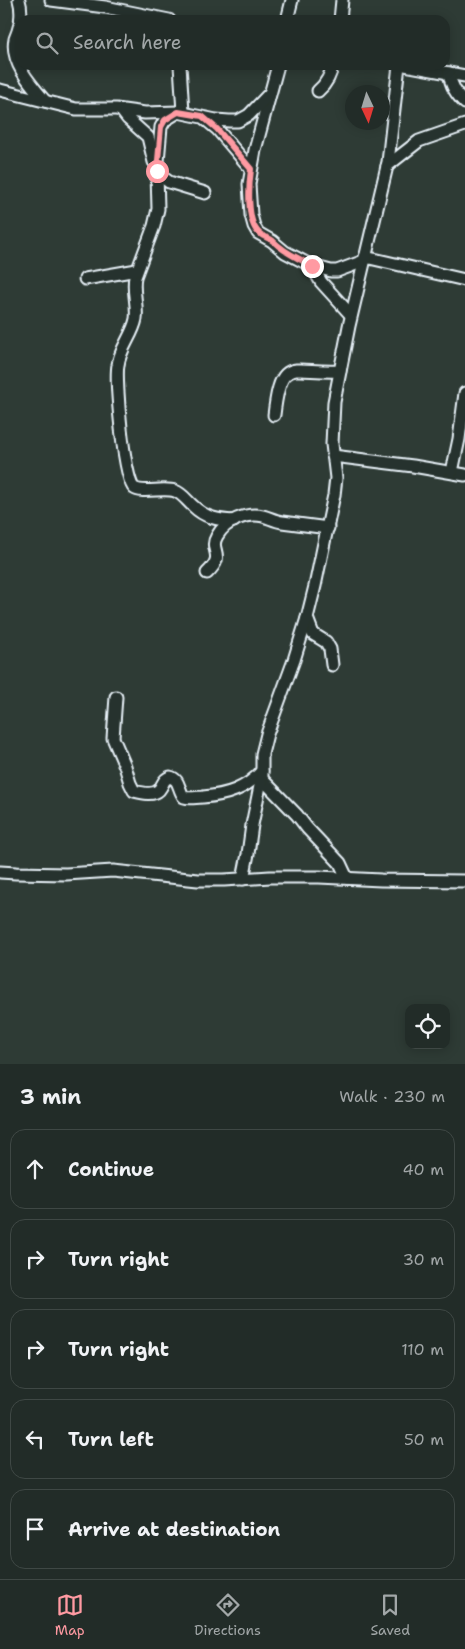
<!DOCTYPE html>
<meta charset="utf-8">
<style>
:root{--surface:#222c28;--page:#2a3430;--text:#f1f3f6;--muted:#a2a7a8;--line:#3f4845;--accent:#ff9aa2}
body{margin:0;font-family:"Shantell Sans",sans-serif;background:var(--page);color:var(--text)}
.controls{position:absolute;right:15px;bottom:15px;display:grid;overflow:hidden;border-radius:10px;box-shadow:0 2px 12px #0003}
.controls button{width:45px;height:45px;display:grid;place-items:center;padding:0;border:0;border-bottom:1px solid var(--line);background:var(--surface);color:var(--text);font:25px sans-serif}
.compass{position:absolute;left:345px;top:85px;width:45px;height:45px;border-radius:50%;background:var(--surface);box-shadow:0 2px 12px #0003;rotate:176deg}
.stop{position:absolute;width:15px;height:15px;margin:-11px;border:4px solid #ff9aa2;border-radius:50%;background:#fff}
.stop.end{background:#ff9aa2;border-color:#fff;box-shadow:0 1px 5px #0008}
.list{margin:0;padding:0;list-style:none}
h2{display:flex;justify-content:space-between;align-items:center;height:65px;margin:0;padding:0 20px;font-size:21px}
h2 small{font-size:16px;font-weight:400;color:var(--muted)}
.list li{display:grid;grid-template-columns:32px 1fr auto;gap:15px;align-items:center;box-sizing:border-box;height:80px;margin:0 10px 10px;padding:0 10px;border:1px solid var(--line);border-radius:15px}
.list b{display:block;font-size:19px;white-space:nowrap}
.list em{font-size:16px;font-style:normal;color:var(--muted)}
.icon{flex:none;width:28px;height:28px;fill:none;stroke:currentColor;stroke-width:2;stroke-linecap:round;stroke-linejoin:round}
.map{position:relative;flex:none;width:465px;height:1064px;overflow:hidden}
.search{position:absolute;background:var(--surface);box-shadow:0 2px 12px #0003;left:15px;right:15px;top:15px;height:55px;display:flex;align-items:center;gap:12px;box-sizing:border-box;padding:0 18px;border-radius:15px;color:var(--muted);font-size:19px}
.sheet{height:515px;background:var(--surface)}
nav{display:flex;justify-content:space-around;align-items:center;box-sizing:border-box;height:70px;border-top:1px solid var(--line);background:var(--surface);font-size:14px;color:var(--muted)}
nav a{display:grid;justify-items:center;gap:2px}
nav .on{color:var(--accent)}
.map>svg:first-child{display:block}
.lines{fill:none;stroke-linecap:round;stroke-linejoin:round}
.minor-casing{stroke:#e8f1f8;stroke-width:15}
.minor{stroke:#26332d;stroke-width:11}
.route{stroke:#ff9aa2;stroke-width:6}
</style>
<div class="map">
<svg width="465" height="1064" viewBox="0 0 465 1064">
<rect width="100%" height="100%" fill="#2e3b35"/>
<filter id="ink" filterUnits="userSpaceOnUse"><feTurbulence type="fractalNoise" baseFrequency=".02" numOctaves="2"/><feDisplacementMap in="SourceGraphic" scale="10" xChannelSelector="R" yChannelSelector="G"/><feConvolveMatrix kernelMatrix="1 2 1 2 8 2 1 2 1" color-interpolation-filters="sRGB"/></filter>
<g filter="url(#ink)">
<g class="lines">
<!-- minor casing -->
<g class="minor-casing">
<g id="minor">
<path d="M 19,0 C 22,9 21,23 18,31 C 17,34 16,36 15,39 C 10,62 31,85 45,101"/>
<polyline points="51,0 105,7 169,20"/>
<polyline points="287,20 292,0"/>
<polyline points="340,20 342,0"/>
<polyline points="180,65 183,112"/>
<polyline points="278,65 255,150 249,184 251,215 254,226 258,233 272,241 285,252 312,266 331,271 337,271 364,261"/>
<polyline points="405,65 465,76"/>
<path d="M 449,73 C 451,86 456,94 465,103"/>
<polyline points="0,90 76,109 116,109 145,113 178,112 216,120 229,121 238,121 249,115 270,93"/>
<path d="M 318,91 C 326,84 331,76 332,65"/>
<polyline points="121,110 128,119 148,137 154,162"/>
<path d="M 178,112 L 165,120 L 161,127 L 157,173 L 158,209 L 154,226 L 135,277 C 132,291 138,304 136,319 C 133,335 120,348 118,365 C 115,380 124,480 134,488 C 142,494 164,487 175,491 C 183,494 187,501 193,506 C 205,518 218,520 234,521"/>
<polyline points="205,119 217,129 251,169"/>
<polyline points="387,166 419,141 465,125"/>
<polyline points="157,173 169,182 205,193"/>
<polyline points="365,257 465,280"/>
<polyline points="312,266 321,282 351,315"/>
<polyline points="85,279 137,270"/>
<path d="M 274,415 C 281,353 293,374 340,371"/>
<polyline points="333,456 413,466 465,475"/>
<polyline points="452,472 459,439 465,393"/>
<path d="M 207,573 C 227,554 208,551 217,536 C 225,521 247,512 263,516 C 270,518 275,521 282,522 C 297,524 312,526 328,528"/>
<polyline points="307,618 313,634 326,642 330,649 332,665"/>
<path d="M 116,697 L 113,738 L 125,766 L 130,783 L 134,791 C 142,793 153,796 159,790 C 164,784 162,780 170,777 C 180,779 178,790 184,797 C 190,799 196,797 203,797 C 227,795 246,789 262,771"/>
<polyline points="262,779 297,815 307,828 340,863 347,878"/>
<polyline points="0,872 16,873 66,874 113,871 198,880 224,880 270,877 319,877 381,880 465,881"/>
<polyline points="243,879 248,854 252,825 262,776 262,754 267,734 294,660 307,618 315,586 334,495 336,478 332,444 334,402 349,326 388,162 399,65"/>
</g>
</g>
<!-- minor -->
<use href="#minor" class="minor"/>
</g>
</g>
<g class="lines" filter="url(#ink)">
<!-- route -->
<path class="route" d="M 157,171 L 161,127 L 165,120 L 178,112 L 202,116 L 217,129 L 251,169 C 249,184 246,222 259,233 C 263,237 269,238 273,241 C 286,254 297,257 312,266"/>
</g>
</svg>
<div class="controls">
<button><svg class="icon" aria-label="locate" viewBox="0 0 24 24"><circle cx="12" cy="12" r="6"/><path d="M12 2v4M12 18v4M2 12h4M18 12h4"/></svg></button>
</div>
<svg class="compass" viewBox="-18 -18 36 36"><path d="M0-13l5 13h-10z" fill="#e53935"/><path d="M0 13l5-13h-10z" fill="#a2a7a8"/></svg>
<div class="stop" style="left:157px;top:171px"></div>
<div class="stop end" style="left:312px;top:266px"></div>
<div class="search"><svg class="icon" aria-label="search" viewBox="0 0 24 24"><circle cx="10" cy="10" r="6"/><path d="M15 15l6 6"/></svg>Search here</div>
</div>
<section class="sheet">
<h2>3 min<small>Walk · 230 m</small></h2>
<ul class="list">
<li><svg class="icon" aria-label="ahead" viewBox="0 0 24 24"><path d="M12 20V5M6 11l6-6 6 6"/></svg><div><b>Continue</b></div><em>40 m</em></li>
<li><svg class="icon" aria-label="right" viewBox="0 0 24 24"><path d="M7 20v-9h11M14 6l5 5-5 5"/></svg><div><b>Turn right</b></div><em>30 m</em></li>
<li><svg class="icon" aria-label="right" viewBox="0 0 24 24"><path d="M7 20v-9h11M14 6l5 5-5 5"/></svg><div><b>Turn right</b></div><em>110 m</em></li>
<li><svg class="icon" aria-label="left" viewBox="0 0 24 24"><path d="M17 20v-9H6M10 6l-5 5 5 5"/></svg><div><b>Turn left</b></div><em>50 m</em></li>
<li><svg class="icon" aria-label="arrive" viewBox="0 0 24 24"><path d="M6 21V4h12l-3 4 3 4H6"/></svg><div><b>Arrive at destination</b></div></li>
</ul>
</section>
<nav>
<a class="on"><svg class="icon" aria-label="map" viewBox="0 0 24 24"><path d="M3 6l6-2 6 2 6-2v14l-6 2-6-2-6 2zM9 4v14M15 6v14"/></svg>Map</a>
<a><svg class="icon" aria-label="directions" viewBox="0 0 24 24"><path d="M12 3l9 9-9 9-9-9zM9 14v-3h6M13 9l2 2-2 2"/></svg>Directions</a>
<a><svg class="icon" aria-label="saved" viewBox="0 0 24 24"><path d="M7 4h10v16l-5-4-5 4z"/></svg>Saved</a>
</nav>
